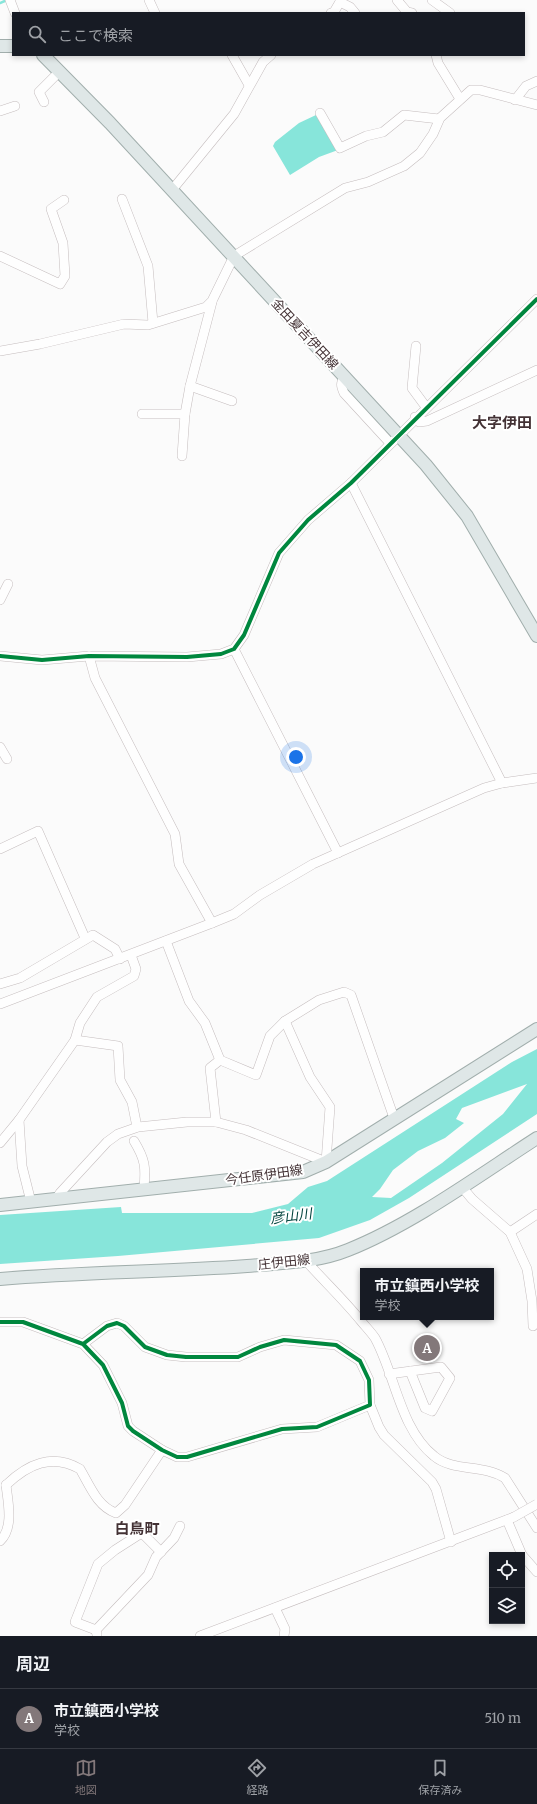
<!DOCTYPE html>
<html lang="ja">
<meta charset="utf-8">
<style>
:root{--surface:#171b24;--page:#20242c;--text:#f1f3f6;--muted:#9ea1a6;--line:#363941;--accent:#83787a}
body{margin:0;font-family:Merriweather,"Noto Sans JP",serif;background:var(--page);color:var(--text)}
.controls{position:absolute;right:12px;bottom:12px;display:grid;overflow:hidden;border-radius:0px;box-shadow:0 2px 6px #0003}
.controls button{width:36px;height:36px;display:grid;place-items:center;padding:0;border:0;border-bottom:1px solid var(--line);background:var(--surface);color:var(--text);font:20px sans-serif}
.you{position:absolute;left:296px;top:757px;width:14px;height:14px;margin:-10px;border:3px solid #fff;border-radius:50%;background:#1a73e8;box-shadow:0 0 0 6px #1a73e833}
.badge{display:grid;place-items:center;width:26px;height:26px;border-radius:50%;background:var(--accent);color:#fff;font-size:13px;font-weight:700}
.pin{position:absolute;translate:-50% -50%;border:2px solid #fff;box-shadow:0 1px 4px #0006}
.popup{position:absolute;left:360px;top:1268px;width:134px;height:52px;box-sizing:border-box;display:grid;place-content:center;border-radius:0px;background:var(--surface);filter:drop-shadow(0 1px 3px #0005);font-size:13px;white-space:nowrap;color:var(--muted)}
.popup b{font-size:15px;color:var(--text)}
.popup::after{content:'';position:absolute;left:50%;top:100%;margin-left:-8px;border:8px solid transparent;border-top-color:var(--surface)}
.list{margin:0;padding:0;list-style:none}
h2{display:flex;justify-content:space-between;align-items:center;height:52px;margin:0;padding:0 16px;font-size:17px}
h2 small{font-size:13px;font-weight:400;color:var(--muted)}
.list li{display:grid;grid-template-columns:26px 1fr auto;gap:12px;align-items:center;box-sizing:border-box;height:60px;padding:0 16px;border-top:1px solid var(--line)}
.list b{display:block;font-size:15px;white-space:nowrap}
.list p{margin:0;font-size:13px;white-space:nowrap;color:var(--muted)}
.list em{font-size:13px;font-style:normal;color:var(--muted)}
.icon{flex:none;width:22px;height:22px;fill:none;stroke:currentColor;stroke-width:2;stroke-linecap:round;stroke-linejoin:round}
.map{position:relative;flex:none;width:537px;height:1636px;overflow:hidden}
.search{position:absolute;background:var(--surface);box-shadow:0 2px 6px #0003;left:12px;right:12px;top:12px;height:44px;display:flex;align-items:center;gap:10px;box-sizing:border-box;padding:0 14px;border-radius:0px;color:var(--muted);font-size:15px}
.sheet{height:112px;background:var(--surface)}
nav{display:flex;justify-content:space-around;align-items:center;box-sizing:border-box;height:56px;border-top:1px solid var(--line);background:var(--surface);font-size:11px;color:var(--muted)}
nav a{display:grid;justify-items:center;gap:2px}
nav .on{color:var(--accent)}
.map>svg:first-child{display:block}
.water{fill:#87e5da;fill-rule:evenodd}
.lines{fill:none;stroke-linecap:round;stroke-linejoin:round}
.stream{stroke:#87e5da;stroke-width:2.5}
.minor-casing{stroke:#c5bdbe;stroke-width:10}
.major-casing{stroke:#a1aeac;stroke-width:14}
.minor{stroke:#fefefe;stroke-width:9}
.major{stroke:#dfe7e7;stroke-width:12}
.minor-bridge-casing{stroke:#c5bdbe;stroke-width:10;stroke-linecap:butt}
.minor-bridge{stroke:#fefefe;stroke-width:9}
.cycleway-casing{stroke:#fff;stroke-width:6}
.cycleway{stroke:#00873e;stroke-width:4}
.labels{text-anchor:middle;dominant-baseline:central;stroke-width:4;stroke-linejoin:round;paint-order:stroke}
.street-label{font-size:13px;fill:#433235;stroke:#fff}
.water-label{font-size:14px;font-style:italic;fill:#02433d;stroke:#fff}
.quarter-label{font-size:15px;font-weight:bold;fill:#433235;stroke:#fff}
</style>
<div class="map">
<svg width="537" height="1636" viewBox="0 0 537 1636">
<rect width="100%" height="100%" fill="#fbfbfb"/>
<!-- water -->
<g class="water">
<polygon points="316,115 338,150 319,157 290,175 273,146 275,142 299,123"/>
<path d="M 537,1049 L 537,1114 L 409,1198 L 370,1220 L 319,1238 L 118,1256 L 0,1264 L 0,1215 L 121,1207 L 122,1213 L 252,1213 L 288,1204 L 308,1187 L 327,1181 L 512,1062 ZM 527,1084 L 503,1114 L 442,1163 L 391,1198 L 372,1197 L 380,1189 L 393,1170 L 418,1151 L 445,1138 L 464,1123 L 456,1119 L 462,1108 Z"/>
</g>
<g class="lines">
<!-- stream -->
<polyline class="stream" points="0,3 7,0"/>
<!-- minor casing -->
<g class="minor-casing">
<g id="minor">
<polyline points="10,0 15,13"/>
<polyline points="149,0 155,13"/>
<polyline points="397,0 407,12 412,13"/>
<polyline points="432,0 450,13"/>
<polyline points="340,2 350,7 355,13"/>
<polyline points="331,13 334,12 341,0"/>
<polyline points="232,55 249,85"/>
<polyline points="436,55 438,63 460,99"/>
<polyline points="515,100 526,86 537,81"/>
<polyline points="44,102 39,92 60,71"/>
<polyline points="0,111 15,106"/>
<polyline points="320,113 340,148 366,136 383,132 404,115 439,119"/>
<polyline points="172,190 234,114 263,62 271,55"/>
<polyline points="122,199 148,266 153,323"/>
<polyline points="0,256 60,284 65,276 63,243 51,209 64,200"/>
<polyline points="416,346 412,388 426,407"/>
<polyline points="0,351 40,344 124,324 148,325 206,307 212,301 234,256 345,188 368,182 404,166 420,153 433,134 440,118 471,90 480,90 537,105"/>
<path d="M 345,377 C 340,383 341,386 344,393 L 390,443"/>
<polyline points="190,386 232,401"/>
<polyline points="142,414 185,414 190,386 212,302"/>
<polyline points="415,417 419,422 427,421 537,370"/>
<polyline points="182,456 185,414"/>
<polyline points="351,483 502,783"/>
<polyline points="0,600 8,584"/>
<polyline points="234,649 338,853"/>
<polyline points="0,656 42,660 89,656 187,657 221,654 234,649 244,635 279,553 308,520 351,483 537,299"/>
<polyline points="89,656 95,678 175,834 179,864 212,923"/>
<polyline points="0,747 7,759"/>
<polyline points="0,849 38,831 85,938"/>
<polyline points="166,941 189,1001 205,1023 220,1060 256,1075 270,1036 285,1021 319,1000 344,992 351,995 394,1118"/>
<polyline points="0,984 20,978 93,935 115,949 120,959"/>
<polyline points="0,1004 212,923 234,914 260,895 313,864 484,788 502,783 537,778"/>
<polyline points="75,1040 118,1046 120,1080 132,1102 137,1127"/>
<polyline points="19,1120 22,1166 31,1202"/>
<polyline points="216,1122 210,1068 220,1060"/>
<path d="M 134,1141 C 145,1159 146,1167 144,1188"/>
<polyline points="0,1143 19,1120 75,1040 80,1023 97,997 134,976 136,969 131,955"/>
<polyline points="462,1187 472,1199 510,1232 527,1269 532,1301 533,1326"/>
<polyline points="56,1199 60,1193 107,1142 118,1134 138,1127 187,1122 216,1122 246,1130 326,1162 330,1107 310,1077 285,1021"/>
<polyline points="510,1232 537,1214"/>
<path d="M 306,1261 C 324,1281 344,1300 361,1321 C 365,1326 371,1332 375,1338 C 395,1374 400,1429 434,1456 C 453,1472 483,1464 505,1478 L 537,1528"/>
<polyline points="0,1322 23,1322 83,1344 103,1365 122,1403 128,1426 133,1431 162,1450 177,1457 187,1457 282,1429 317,1427 370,1405 369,1380 360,1361 336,1345 284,1340 260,1347 238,1357 186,1357 167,1355 145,1347 124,1326 117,1323 107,1326 83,1344"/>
<polyline points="389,1374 441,1367 450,1378 432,1411 425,1408 410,1371"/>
<polyline points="370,1405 379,1427 384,1435 432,1482 436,1489 451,1542"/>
<path d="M 6,1485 C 28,1464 52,1453 80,1469 C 90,1486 97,1506 116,1513 L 125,1505 L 162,1450"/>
<polyline points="507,1520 522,1555"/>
<path d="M 0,1541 C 14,1528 8,1502 6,1485"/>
<polyline points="522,1555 537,1572"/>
<polyline points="275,1608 285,1629 284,1636"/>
<polyline points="96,1630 75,1622 98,1564 115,1550 140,1534 144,1535 161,1552"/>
<polyline points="97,1635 96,1630 148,1575 156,1557 174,1538 180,1526"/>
<polyline points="200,1636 514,1517"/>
</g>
</g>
<!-- major casing -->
<g class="major-casing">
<g id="major">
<polyline points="0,46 13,46"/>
<polyline points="43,55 110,123 426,465 467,516 537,636"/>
<polyline points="0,1205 303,1172 326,1162 537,1029"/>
<path d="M 0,1279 C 82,1272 165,1272 247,1266 C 280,1263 316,1263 348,1250 C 413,1224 478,1176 537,1138"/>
</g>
</g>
<!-- minor -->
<use href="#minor" class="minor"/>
<!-- major -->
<use href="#major" class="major"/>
<!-- minor-bridge casing -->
<g class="minor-bridge-casing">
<polyline id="minor-bridge" points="514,1517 537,1504"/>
</g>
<!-- minor-bridge -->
<use href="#minor-bridge" class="minor-bridge"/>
<!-- cycleway casing -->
<g class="cycleway-casing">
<g id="cycleway">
<polyline points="0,656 42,660 89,656 187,657 221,654 234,649 244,635 279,553 308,520 351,483 537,299"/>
<polyline points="0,1322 23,1322 83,1344 103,1365 122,1403 128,1426 133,1431 162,1450 177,1457 187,1457 282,1429 317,1427 370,1405 369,1380 360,1361 336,1345 284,1340 260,1347 238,1357 186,1357 167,1355 145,1347 124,1326 117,1323 107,1326 83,1344"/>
</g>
</g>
<!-- cycleway -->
<use href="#cycleway" class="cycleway"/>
</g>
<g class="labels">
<!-- street labels -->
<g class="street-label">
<text transform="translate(305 334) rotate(47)">金田夏吉伊田線</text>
<text transform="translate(264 1175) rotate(-8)">今任原伊田線</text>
<text transform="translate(284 1262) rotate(-6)">庄伊田線</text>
</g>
<!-- water labels -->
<g class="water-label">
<text transform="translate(291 1216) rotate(-7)">彦山川</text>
</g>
<!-- quarter labels -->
<g class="quarter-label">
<text x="502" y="422">大字伊田</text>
<text x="137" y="1528">白鳥町</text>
</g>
</g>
</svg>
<div class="controls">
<button><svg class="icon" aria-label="locate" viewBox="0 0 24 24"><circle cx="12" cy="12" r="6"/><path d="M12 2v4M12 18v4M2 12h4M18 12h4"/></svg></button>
<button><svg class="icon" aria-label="layers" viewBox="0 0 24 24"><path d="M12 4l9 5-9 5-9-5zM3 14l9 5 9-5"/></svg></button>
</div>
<div class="you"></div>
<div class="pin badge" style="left:427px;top:1348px">A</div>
<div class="popup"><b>市立鎮西小学校</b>学校</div>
<div class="search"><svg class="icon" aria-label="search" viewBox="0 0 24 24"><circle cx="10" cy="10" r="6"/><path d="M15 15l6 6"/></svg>ここで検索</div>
</div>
<section class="sheet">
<h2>周辺<small></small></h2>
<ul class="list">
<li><span class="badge">A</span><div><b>市立鎮西小学校</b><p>学校</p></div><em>510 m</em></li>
</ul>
</section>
<nav>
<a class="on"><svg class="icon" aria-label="map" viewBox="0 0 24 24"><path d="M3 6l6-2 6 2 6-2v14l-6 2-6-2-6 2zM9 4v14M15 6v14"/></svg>地図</a>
<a><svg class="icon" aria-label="directions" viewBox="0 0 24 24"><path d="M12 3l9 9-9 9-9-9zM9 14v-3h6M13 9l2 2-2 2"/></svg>経路</a>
<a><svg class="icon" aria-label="saved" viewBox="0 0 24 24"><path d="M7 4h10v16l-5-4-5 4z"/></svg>保存済み</a>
</nav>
